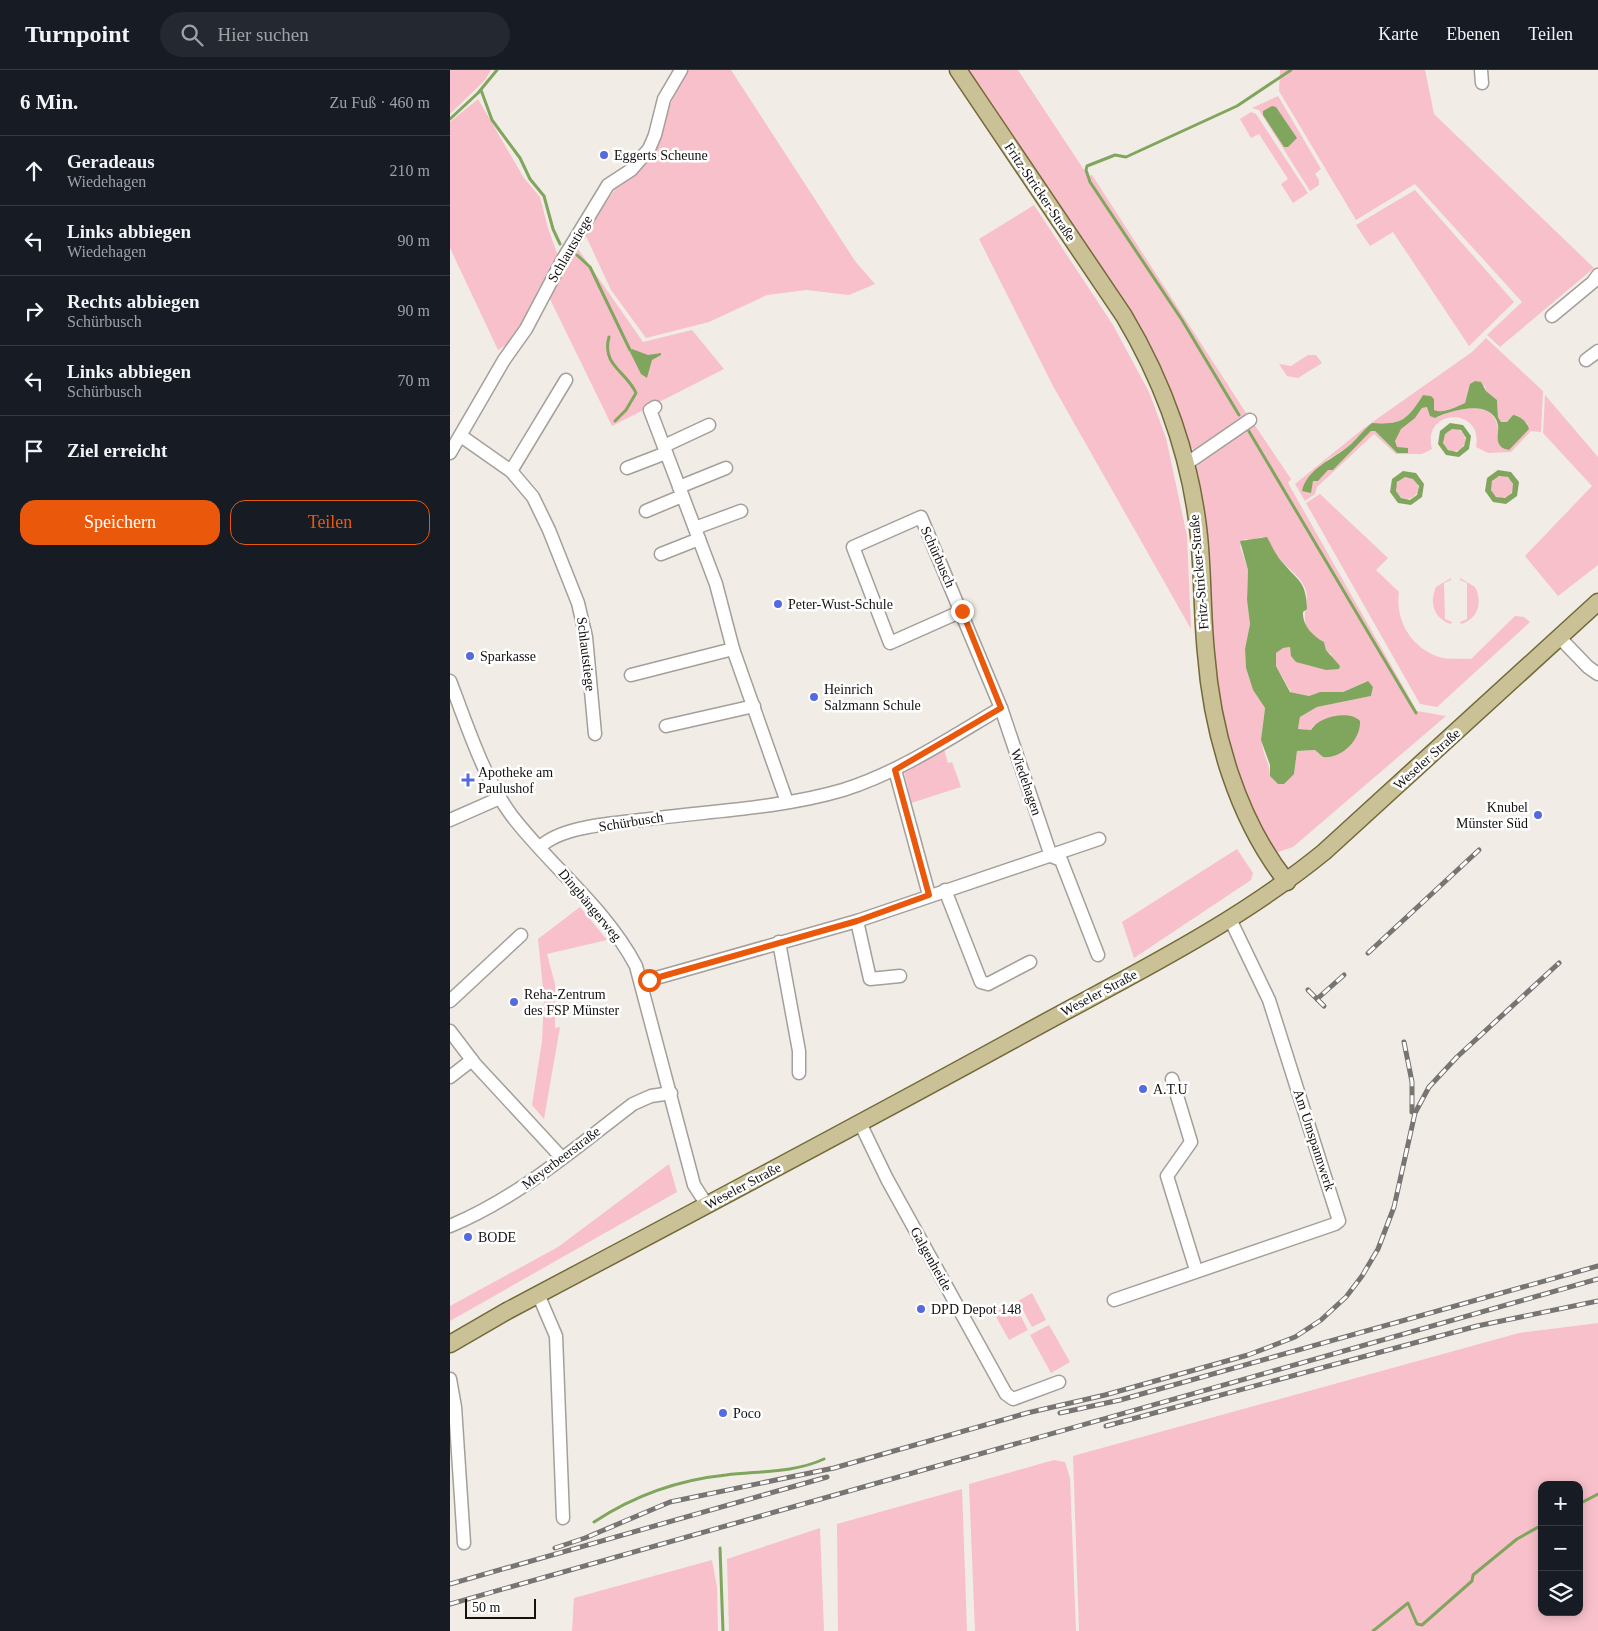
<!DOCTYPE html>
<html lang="de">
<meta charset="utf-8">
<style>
:root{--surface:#171b24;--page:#242831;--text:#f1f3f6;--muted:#9ea1a6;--line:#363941;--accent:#ea580c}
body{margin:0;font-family:"Times New Roman",serif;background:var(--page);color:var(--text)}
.controls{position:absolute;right:15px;bottom:15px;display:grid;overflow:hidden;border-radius:10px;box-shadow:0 2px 12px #0003}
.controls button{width:45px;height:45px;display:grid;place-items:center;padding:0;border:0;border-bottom:1px solid var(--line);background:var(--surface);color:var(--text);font:25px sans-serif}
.scale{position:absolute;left:15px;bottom:12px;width:71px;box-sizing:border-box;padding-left:5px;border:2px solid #141211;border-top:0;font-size:14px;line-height:18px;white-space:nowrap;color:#141211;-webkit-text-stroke:4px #fff;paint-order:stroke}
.stop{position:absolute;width:15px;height:15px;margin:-11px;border:4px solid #ea580c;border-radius:50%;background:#fff}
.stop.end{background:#ea580c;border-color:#fff;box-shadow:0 1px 5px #0008}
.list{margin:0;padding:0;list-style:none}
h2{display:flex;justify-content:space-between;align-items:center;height:65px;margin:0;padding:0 20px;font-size:21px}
h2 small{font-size:16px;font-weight:400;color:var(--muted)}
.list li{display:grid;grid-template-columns:32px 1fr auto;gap:15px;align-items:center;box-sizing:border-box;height:70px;padding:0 20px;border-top:1px solid var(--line)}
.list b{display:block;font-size:19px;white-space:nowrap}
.list p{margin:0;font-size:16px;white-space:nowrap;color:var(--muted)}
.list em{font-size:16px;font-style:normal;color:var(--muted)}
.actions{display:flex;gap:10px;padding:15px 20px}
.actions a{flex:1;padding:11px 0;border:1px solid var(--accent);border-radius:15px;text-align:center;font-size:18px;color:var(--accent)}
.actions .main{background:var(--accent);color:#fff}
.icon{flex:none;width:28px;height:28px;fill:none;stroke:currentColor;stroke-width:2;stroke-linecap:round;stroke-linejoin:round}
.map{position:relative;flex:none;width:1148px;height:1561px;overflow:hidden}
header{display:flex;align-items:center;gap:30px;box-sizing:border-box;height:70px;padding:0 25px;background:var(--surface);border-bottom:1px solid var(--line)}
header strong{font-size:24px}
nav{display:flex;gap:28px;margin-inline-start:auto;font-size:18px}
.search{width:350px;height:45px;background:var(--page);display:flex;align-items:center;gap:12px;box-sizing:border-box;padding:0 18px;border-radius:28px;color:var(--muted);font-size:19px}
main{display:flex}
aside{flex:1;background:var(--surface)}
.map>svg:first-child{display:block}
.green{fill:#f8c0ca;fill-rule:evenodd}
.water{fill:#80a65e;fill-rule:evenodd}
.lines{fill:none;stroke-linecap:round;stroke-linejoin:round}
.stream{stroke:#80a65e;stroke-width:3}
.minor-casing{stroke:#a49f9a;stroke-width:15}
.major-casing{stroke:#736a3a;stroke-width:19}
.minor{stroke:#fff;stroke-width:12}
.major{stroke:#cac296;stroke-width:16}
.rail-casing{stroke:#777471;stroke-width:5}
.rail{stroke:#fff;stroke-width:3;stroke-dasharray:9;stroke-linecap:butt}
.route{stroke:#ea580c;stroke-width:6}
.poi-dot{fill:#566ae0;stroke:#fff;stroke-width:2}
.labels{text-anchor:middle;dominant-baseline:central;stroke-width:5;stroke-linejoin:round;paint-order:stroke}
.poi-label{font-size:14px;fill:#141211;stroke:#fff;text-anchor:start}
.street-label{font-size:14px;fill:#141211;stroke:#fff}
</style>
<header>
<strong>Turnpoint</strong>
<div class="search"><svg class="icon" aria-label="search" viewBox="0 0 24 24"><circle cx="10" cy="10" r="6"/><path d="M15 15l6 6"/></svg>Hier suchen</div>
<nav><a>Karte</a><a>Ebenen</a><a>Teilen</a></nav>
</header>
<main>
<aside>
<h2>6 Min.<small>Zu Fuß · 460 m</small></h2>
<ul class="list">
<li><svg class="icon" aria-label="ahead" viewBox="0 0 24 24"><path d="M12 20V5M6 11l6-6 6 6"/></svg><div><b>Geradeaus</b><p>Wiedehagen</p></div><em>210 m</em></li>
<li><svg class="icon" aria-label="left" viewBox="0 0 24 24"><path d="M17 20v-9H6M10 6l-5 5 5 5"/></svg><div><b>Links abbiegen</b><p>Wiedehagen</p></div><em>90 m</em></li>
<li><svg class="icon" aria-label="right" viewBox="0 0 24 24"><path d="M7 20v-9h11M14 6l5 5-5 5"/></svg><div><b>Rechts abbiegen</b><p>Schürbusch</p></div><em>90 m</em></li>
<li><svg class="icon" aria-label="left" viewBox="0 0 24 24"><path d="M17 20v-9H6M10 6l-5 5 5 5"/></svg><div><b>Links abbiegen</b><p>Schürbusch</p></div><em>70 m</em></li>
<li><svg class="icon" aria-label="arrive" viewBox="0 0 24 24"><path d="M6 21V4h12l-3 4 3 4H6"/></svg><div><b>Ziel erreicht</b></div></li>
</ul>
<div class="actions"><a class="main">Speichern</a><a>Teilen</a></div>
</aside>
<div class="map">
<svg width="1148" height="1561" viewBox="0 0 1148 1561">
<rect width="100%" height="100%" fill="#f1ece6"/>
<!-- green -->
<g class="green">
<polygon points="0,0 41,0 35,10 0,44"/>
<polygon points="237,0 281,0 405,191 425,214 399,225 356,220 317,225 259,252 196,268 161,220 135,164 166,118 198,92 209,74 217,41"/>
<polygon points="520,0 568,0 638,106 642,105 798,346 751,378 744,380 735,373 715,314 521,9"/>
<polygon points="830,0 975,0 984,44 1144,198 1050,277 1037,265 1072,232 965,114 906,150 829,21"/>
<polygon points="828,26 871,99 865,104 869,110 869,115 860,121 809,40 802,38"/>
<polygon points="28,29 74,108 90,127 98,158 109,189 94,221 56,275 48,280 0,178 0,52"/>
<polygon points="801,42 806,44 858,123 843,133 831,114 838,109 809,64 801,68 790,49"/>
<polygon points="965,120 1064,232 1019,276 943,162 920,176 906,155"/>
<polygon points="584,135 663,255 699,322 716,368 737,466 741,559 603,316 529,169"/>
<polygon points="126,176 193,272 242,260 274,299 162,356 99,227"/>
<path d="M 1036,268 L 1093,321 L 1091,362 L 1081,361 L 1061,382 L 1038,383 L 1026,377 C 1034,336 971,338 982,379 L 972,384 L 946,384 L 924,364 L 867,417 L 865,424 L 855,431 L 845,414 L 914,358 L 1022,282 ZM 1021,314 L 1035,316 L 1036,321 L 1047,330 L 1048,347 L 1051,352 L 1057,352 L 1063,345 L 1068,346 L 1078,354 L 1048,373 C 1048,367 1049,359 1047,354 C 1040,328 1002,340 985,348 L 977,337 L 972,338 C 966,351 948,355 945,370 C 945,374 947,378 947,383 L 925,361 L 921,361 L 883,400 L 878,400 L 868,411 L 863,411 L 877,390 L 898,377 L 922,353 C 952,355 957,350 973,325 L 981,326 L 984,329 L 984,340 C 993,344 1006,337 1015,333 Z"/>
<polygon points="858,285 866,285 872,293 848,308 837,306 829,294 841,296"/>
<polygon points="1095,325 1148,387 1148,495 1108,526 1075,486 1142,416 1093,363"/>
<path d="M 804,354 L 841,409 L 838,413 L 967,641 L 996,646 L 843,777 L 828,782 C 773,715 766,622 758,538 C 753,493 748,447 744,402 L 752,389 ZM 812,467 L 819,471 C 823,492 847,499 855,518 C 863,536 840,554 874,572 L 876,580 L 882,585 L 865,597 C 852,591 843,593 840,577 L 832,578 L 826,583 L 826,596 L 841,622 L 859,626 L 870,622 L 893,622 L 917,611 L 923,617 L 921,626 L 867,637 L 850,647 L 848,659 L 861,660 L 863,656 L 884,647 L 873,687 L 865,680 L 847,681 L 844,704 L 820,706 C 820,697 817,692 814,683 C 810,669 813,652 815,638 L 803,620 L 796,598 L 795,579 L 800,554 L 797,530 L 798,500 L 790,476 L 795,469 L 801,470 Z"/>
<circle cx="1004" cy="370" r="11"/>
<circle cx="1052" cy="417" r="11"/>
<circle cx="957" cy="418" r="11"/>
<path d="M 870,424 L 938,488 L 926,500 L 949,522 C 945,550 961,578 989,587 C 998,590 1011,588 1021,589 L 1065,546 L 1074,547 L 1080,552 L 987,637 L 970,634 L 856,433 Z"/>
<path d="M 1001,508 L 1001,510 L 994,513 L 995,549 L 1002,552 L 1001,554 C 984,549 979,533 986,517 Z"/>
<path d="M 1010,508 L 1025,517 C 1033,532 1028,549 1011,554 L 1010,552 L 1017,549 L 1017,513 L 1010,510 Z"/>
<polygon points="494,679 498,693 502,692 511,717 461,733 454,702"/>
<polygon points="787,779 803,803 801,810 684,888 672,852"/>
<polygon points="130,837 157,870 97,884 105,914 105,958 110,957 94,1049 82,1035 92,971 94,928 88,869"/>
<polygon points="219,1094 227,1122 0,1251 0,1236 108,1177"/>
<polygon points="582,1223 596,1250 582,1257 568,1231"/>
<polygon points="563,1232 578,1260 559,1270 544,1243"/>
<path d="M 1148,1253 L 1148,1561 L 629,1561 L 623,1386 L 1069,1263 ZM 1092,1415 L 1129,1415 L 1129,1542 L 1092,1542 Z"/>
<polygon points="599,1255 620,1292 601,1303 580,1265"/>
<polygon points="604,1390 615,1392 620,1408 626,1561 525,1561 519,1414"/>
<polygon points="512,1419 517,1561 388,1561 387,1454"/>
<polygon points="370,1458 374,1561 279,1561 277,1489"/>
<polygon points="262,1490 267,1517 268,1561 122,1561 124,1528"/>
</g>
<!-- water -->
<g class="water">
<polygon points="822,36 826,37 847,68 838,77 834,77 813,45 813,41"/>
<polygon points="182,279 198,285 211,283 211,285 202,290 197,308 191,304 180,282"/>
<path d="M 1025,311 L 1031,312 L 1036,321 L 1047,330 L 1048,347 L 1051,352 L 1057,352 L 1063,345 C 1071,346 1077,352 1079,359 L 1059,380 C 1055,379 1051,378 1049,374 C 1046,369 1049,361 1048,355 C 1042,328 1002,340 985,348 L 980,346 L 977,337 L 972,338 L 965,348 L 951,359 L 945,371 L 947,377 L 958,378 L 958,383 L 947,383 L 925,361 L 921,361 L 883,400 L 878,400 L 868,411 L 863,411 L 861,423 L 852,421 C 857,398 884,389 900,375 C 908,368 913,360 922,353 C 952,355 957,350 973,325 L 981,326 L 984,329 L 984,340 C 993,344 1006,337 1015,333 L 1020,314 Z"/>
<path d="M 1000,353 L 1013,355 L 1021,366 L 1019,379 L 1009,387 L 996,385 L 988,374 L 990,361 ZM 1002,359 L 1011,360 L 1016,368 L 1014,376 L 1007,382 L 998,380 L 993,373 L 995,364 Z"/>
<path d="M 1048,400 L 1061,402 L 1069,412 L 1067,426 L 1056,434 L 1043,432 L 1035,421 L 1037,408 ZM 1049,406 L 1058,407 L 1063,414 L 1062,423 L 1055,428 L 1046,427 L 1041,420 L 1042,411 Z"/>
<path d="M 953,401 L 966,403 L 974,414 L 972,427 L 961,435 L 948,433 L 940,422 L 942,409 ZM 955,407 L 963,409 L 969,416 L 967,425 L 960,430 L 951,428 L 946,421 L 947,412 Z"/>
<path d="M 817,467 C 822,476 825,484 833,493 C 849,512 856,511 857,539 L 853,542 C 852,555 863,566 874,572 L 876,580 L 890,596 L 889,599 L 876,600 L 846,592 L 841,586 L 840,577 L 833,578 L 826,583 L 826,596 L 840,622 L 859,626 L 870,622 L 893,622 L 918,611 L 923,617 L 921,626 L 867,637 L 850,647 L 848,659 L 861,660 C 869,646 900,640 910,651 C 911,670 891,689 873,687 L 865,680 L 847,681 L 844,704 L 834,714 L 828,714 L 820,706 L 820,695 L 811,670 L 815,638 L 803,620 L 796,598 L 795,579 L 800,554 L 797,530 L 798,500 L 790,471 Z"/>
</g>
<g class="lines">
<!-- stream -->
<g class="stream">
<polyline points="31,20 42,50 70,88 80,109 94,126 103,159 110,174"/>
<polyline points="0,49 28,23 47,0"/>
<polyline points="127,185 140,197 180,280"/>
<path d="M 159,267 C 151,295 177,302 186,323 L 176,340 L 165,351"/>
<polyline points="789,345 732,250 640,112 636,100 637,96 665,85 676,87 787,36 841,0"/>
<polyline points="797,358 966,643"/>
<polyline points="1129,1434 1148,1424"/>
<path d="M 144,1452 C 185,1425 227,1410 276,1405 C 308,1401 344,1403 374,1389"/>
<polyline points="270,1478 273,1561"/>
<polyline points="923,1561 958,1533 967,1554 972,1555 1022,1511 1023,1505 1067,1469 1092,1455"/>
</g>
<!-- minor casing -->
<g class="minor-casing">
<g id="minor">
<polyline points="1031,0 1032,13"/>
<polyline points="1102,246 1143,212 1148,205"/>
<polyline points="1136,290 1148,281"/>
<polyline points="205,337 200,340 266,514 283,579 337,732"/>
<polyline points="11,366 61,401 83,427 99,460 128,533 136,567 145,664"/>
<polyline points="214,376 259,355"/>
<polyline points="0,383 54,290 76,259 113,189 158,115 181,100 199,79 205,65 214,29 231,0"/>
<polyline points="736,394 800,350"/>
<polyline points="177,398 216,383"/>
<polyline points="61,401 116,310"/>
<polyline points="229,417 276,398"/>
<polyline points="196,441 232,426"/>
<polyline points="245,458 291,441"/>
<polyline points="211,484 249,469"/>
<polyline points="1109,567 1138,597 1148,604"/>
<polyline points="181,605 283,579"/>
<path d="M 0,611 C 18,657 33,707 62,746 C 102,798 155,837 186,896 L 244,1115 L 257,1135"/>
<polyline points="551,638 601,786 611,790 648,885"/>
<polyline points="216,656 304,636"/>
<polyline points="445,700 479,825"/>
<polyline points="0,750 50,728"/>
<path d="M 90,777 C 112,756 161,754 191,750 C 257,741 328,739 393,720 C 450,702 500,668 551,638 L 471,447 L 403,477 L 440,573 L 512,541"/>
<polyline points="495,820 531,912 538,914 580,892"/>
<polyline points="407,851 420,909 450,906"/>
<polyline points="329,872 349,981 349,1003"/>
<polyline points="192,912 407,851 649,769"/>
<polyline points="0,931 71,865"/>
<polyline points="0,961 25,994 112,1088"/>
<polyline points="0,1007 22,990"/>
<polyline points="722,1009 741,1072 717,1106 746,1200"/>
<polyline points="410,1053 437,1109 556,1324 563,1329 609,1312"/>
<path d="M 0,1156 C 68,1128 125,1078 183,1034 L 201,1026 L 221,1023"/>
<polyline points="88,1224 106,1266 113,1448"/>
<polyline points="664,1230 885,1154 889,1151 819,930 780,849"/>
<polyline points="0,1309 5,1337 14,1473"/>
</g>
</g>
<!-- major casing -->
<g class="major-casing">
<g id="major">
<path d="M 508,0 L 674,246 C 714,313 741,389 749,466 C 753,505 752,544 756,583 C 762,662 787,749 837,812"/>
<path d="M 0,1274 L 57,1241 C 229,1150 401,1059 572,965 C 675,908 782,857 874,782 L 1148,532"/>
</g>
</g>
<!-- minor -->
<use href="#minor" class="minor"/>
<!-- major -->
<use href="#major" class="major"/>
<!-- rail casing -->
<g class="rail-casing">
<g id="rail">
<polyline points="918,883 1029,780"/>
<polyline points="858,920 867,929"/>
<polyline points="874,936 867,929 894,905"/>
<polyline points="954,972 962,1012 962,1042"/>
<polyline points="610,1343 670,1330 1148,1196"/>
<polyline points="656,1356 1027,1256 1148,1231"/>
<polyline points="105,1478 135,1468 220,1432 384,1398 577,1343 655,1325 798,1285 845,1267 871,1250 896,1227 912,1206 928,1179 944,1137 965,1043 979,1017 1007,987 1109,893"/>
<polyline points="0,1514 377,1407"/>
<polyline points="0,1534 1148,1209"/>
</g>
</g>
<!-- rail -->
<use href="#rail" class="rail"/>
</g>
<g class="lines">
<!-- route -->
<polyline class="route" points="199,910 407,851 479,825 445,700 551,638 512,541"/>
</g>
<!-- markers -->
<g class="poi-dot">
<circle cx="154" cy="85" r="5"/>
<circle cx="328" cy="534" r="5"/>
<circle cx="20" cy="586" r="5"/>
<circle cx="364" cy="627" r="5"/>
<path d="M15.5 702.5h5v5h5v5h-5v5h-5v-5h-5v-5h5z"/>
<circle cx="1088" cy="745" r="5"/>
<circle cx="64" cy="932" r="5"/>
<circle cx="693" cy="1019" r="5"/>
<circle cx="18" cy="1167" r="5"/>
<circle cx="471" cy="1239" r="5"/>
<circle cx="273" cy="1343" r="5"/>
</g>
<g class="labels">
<!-- poi labels -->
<g class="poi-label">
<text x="164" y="85">Eggerts Scheune</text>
<text x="338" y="534">Peter-Wust-Schule</text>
<text x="30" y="586">Sparkasse</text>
<text x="374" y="619">Heinrich<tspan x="374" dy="16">Salzmann Schule</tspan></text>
<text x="28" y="702">Apotheke am<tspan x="28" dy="16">Paulushof</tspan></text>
<text x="1078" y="737" text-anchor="end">Knubel<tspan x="1078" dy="16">Münster Süd</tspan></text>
<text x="74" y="924">Reha-Zentrum<tspan x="74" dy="16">des FSP Münster</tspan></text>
<text x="703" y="1019">A.T.U</text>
<text x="28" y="1167">BODE</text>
<text x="481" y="1239">DPD Depot 148</text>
<text x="283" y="1343">Poco</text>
</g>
<!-- street labels -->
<g class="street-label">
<text transform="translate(590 122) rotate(56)">Fritz-Stricker-Straße</text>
<text transform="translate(120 179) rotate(-60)">Schlautstiege</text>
<text transform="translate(488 487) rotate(66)">Schürbusch</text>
<text transform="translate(749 502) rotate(-95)">Fritz-Stricker-Straße</text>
<text transform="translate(136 584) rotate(83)">Schlautstiege</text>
<text transform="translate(977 689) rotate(-42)">Weseler Straße</text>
<text transform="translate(576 712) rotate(71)">Wiedehagen</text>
<text transform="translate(181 752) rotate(-9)">Schürbusch</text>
<text transform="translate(140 835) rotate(50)">Dingbängerweg</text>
<text transform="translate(649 923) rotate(-28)">Weseler Straße</text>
<text transform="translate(864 1070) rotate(72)">Am Umspannwerk</text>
<text transform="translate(111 1088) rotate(-37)">Meyerbeerstraße</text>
<text transform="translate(293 1116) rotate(-28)">Weseler Straße</text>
<text transform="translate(481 1189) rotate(61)">Galgenheide</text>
</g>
</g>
</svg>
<div class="controls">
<button>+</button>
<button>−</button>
<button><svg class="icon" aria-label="layers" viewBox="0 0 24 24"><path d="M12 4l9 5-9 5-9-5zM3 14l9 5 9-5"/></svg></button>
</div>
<div class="scale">50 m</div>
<div class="stop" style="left:199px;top:910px"></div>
<div class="stop end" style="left:512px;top:541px"></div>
</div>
</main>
